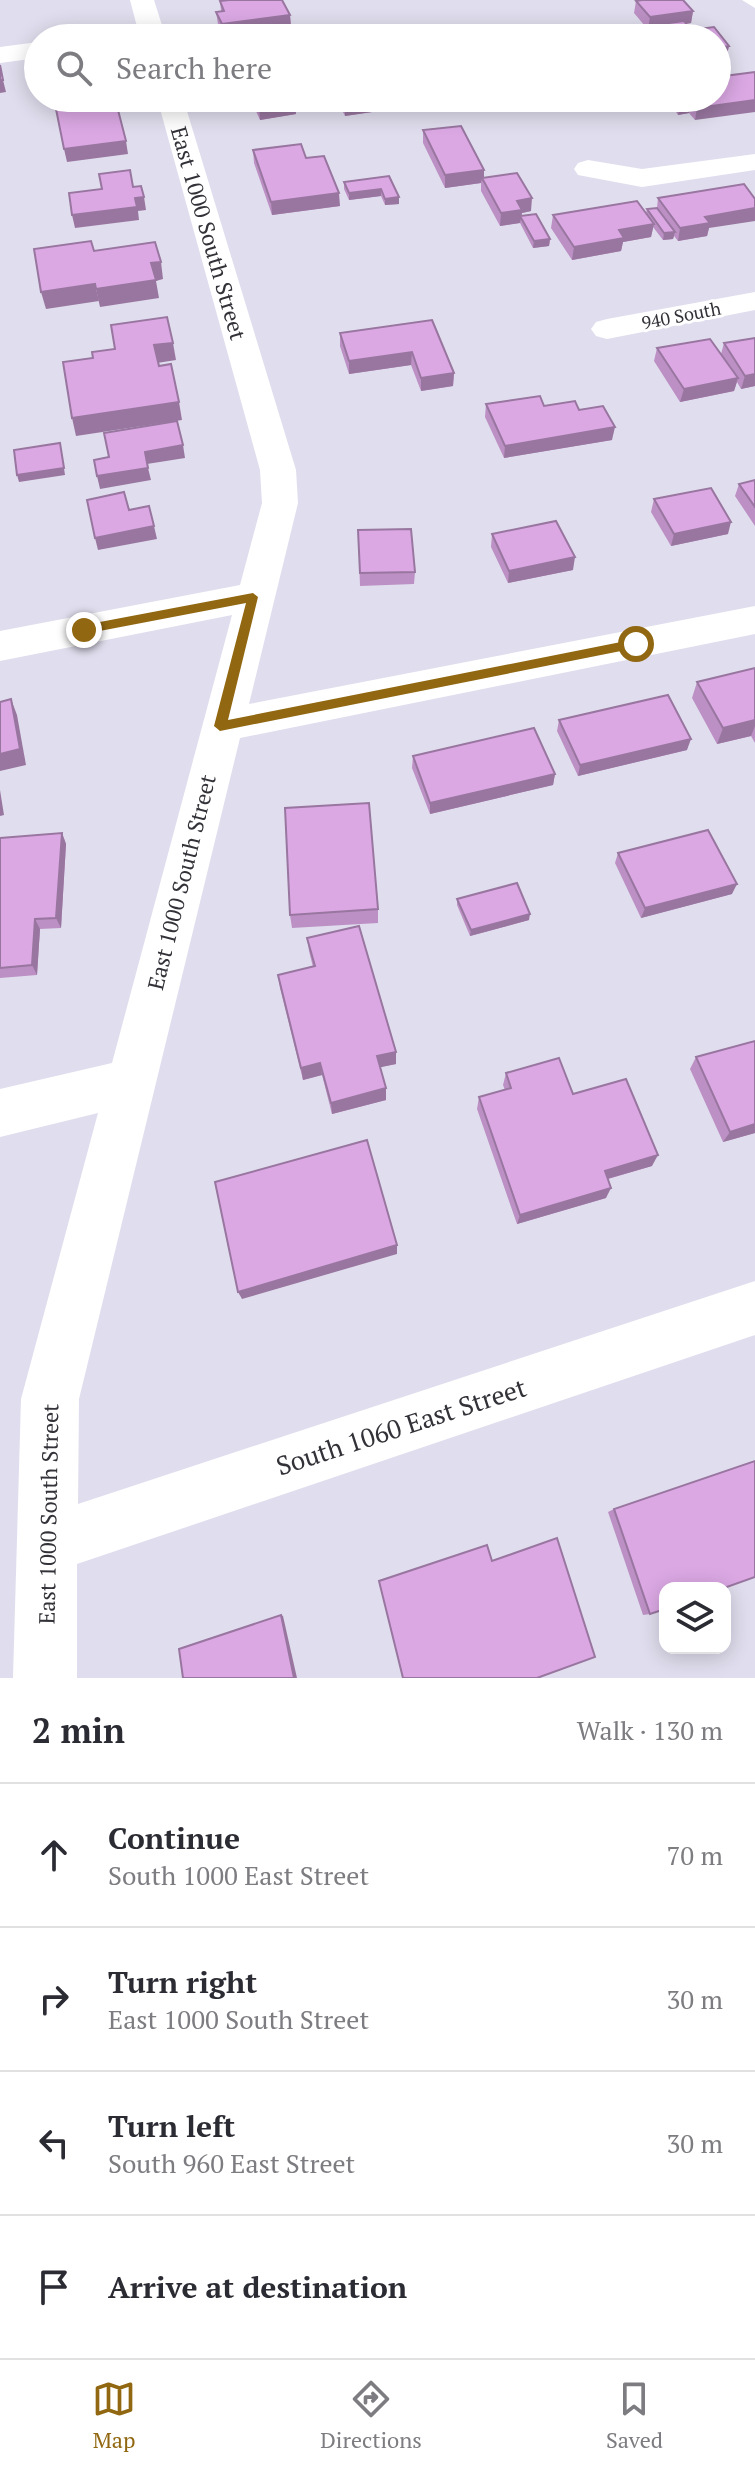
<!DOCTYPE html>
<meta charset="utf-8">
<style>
:root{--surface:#fff;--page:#f7f7f7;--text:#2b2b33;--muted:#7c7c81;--line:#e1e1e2;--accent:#916811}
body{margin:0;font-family:"PT Serif",serif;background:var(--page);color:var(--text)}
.controls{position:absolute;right:24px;bottom:24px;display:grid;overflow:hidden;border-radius:16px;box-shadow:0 4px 20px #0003}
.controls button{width:72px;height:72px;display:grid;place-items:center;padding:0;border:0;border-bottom:2px solid var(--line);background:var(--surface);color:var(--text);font:40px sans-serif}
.stop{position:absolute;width:24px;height:24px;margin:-18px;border:6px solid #916811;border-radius:50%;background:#fff}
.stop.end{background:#916811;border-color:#fff;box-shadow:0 2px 8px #0008}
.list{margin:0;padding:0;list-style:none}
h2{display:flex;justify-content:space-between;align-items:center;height:104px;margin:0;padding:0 32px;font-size:34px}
h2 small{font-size:26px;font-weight:400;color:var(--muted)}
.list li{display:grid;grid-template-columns:52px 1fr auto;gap:24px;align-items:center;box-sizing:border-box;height:144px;padding:0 32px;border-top:2px solid var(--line)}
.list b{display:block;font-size:30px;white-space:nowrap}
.list p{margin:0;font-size:26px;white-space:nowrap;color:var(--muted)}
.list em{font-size:26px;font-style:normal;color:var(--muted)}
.icon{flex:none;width:44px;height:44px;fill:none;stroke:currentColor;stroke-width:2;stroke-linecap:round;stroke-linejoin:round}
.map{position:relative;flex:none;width:755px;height:1678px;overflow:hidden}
.search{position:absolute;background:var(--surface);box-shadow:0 4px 20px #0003;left:24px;right:24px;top:24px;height:88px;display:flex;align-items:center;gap:20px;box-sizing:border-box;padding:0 28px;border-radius:44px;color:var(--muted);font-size:30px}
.sheet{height:680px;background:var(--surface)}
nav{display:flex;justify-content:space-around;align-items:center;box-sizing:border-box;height:112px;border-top:2px solid var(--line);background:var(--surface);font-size:22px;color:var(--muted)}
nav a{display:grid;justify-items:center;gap:4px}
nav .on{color:var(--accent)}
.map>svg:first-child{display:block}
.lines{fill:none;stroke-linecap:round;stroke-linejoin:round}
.street{fill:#fff;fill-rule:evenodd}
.secondary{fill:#fff;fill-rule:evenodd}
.wall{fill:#bc90c4}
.shaded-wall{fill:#9976a0}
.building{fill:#dba8e4;stroke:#9976a0;stroke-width:2}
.route{fill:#916811}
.labels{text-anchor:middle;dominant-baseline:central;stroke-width:6;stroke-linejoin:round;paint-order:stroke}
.far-street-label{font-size:18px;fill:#333238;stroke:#fff}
.street-label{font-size:22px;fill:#333238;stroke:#fff}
.near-street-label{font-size:26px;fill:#333238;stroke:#fff}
</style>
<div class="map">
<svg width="755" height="1678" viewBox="0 0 755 1678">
<rect width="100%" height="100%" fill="#e0deee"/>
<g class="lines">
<!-- street -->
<g class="street">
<polygon points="130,0 154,0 166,38 140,38"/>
<polygon points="38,42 38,58 0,63 0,47"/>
<polygon points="157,98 183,98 296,470 298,503 249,704 755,606 755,634 240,738 79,1399 78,1504 755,1281 755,1335 77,1564 77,1678 13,1678 21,1399 98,1113 0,1137 0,1089 112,1063 232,615 0,661 0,631 240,585 262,503 260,470"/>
<polygon points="755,154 755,170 642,187 578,175 574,169 578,163 588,160 642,169"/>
<polygon points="755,292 755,310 607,339 596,336 591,329 596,322 607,319"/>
</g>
<!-- secondary -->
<polygon class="secondary" points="742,0 755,0 755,8"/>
</g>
<!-- wall -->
<g class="wall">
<polygon points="639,0 683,0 693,11 691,23 686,24 691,30 714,27 729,46 726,58 717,60 717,38 637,38 639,27 645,26 634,13 636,1"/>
<polygon points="220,1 290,15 291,27 224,36 218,24 216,12 221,11"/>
<polygon points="250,98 306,98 306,103 295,104 296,114 260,120"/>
<polygon points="336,98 371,98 372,112 345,116"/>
<polygon points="474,98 536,98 481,107"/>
<polygon points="674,98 717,98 695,120 689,113 678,115 673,107"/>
<polygon points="423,130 484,178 531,211 522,213 521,216 550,239 549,246 533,248 520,223 500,226 481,191 481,183 445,188 423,143"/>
<polygon points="253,150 340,206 272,215 254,163"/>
<polygon points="389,176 399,204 385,205 381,196 349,200 344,189 344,182"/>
<polygon points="658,198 709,228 707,236 678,241 674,236 673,239 663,240 653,227 651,237 623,242 621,251 572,260 551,228 553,215 646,214 647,209 657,208"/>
<polygon points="432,320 454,373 453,386 421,391 411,365 349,374 340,346 340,333"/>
<polygon points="724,343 755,386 741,389 737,382 734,391 680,402 654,361 657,348 721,354"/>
<polygon points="486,404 544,406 579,410 612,440 504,458 485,417"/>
<polygon points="755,480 755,526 735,496 739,484"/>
<polygon points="654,499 728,534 671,546 651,512"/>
<polygon points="358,530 415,572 414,584 360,586"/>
<polygon points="492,534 573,570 508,583 491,547"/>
<polygon points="755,668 755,743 751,736 717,744 692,698 697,682"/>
<polygon points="559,720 687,750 578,776 557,731"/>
<polygon points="413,756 555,774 553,785 430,814 412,768"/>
<polygon points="62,833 66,844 61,928 40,929 37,975 0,978 0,838"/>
<polygon points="618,853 732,894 641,918 615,863"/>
<polygon points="457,899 529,920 470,936 457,905"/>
<polygon points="378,909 378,923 292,928 290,915"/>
<polygon points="307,938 396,1064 380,1067 386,1088 386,1100 332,1114 322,1075 303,1080 280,988 278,975 313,967 309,951"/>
<polygon points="696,1057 755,1133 723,1142 690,1069"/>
<polygon points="506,1073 573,1094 652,1166 608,1179 606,1198 517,1224 477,1109 479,1097 505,1090 503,1085"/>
<polygon points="614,1509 650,1614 643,1615 608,1512"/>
</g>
<!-- shaded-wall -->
<g class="shaded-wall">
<polygon points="693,11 691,23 648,29 650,17"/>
<polygon points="290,15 291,27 224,36 222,24"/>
<polygon points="729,46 726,58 717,60 717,48"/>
<polygon points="0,80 3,80 6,92 0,93"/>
<polygon points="290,98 306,98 306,103 295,104 296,114 260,120 259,107"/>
<polygon points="482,98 536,98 481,107"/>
<polygon points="372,99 372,112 345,116 345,103"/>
<polygon points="692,100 689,113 678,115 681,102"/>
<polygon points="755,100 755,112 695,120 697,108"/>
<polygon points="126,141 128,154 67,162 64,149"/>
<polygon points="484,170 484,181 482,178 481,183 445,188 445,175"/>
<polygon points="381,189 381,196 349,200 349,193"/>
<polygon points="339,193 340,206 272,215 271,202"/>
<polygon points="144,197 146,210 138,211 139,220 75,228 72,215 135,198"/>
<polygon points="399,197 399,204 385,205 385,199"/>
<polygon points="532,198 531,211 522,213 520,223 500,226 501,213 517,201"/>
<polygon points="755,208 755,221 709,228 707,236 678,241 680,228 705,217"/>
<polygon points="654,224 651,237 623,242 621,251 572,260 574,247 619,230"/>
<polygon points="675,232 673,239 663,240 664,233"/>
<polygon points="550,239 549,246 533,248 534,241"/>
<polygon points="161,262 163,279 156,281 159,298 100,307 96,289 151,263"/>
<polygon points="95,284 99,301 46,309 41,292"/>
<polygon points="173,343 176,360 157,363 154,345"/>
<polygon points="412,352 411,365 349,374 349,361"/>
<polygon points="454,373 453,386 421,391 421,378"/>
<polygon points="755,374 755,386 741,389 745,376"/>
<polygon points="738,378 734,391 680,402 684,389"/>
<polygon points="179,402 182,420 76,436 72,418"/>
<polygon points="615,427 612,440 504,458 505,446"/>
<polygon points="60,443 65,475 19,482 17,475"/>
<polygon points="183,445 185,458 147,464 145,452"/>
<polygon points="148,468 151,480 100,489 97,476"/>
<polygon points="731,522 728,534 671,546 674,534"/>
<polygon points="154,526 157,539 98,550 95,538"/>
<polygon points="575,557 573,570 508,583 509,571"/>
<polygon points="11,699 17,715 26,765 0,771 0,754"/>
<polygon points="755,720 755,726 751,736 717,744 723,728"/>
<polygon points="691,739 687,750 578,776 580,765"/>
<polygon points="555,774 553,785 430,814 430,803"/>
<polygon points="0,790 4,815 0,816"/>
<polygon points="62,833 66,844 61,928 56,918"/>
<polygon points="737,884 732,894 641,918 645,908"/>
<polygon points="530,914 529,920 470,936 471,930"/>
<polygon points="35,919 40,929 37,975 32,965"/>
<polygon points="396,1052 396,1064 377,1068 377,1056"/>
<polygon points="320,1063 322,1075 303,1080 301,1068"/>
<polygon points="386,1088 386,1100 332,1114 331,1103"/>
<polygon points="755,1124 755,1133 723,1142 730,1132"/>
<polygon points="658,1155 652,1166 600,1181 605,1171"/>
<polygon points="611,1188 606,1198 517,1224 520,1215"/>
<polygon points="397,1245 397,1254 242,1299 238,1292"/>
<polygon points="281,1615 283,1616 297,1678 294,1678"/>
</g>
<!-- building -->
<g class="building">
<polygon points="229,0 282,0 290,15 222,24 216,12 224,11 220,1"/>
<polygon points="642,0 683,0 693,11 650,17 636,1"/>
<polygon points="684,21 691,30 714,27 729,46 717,48 717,38 647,38 639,27"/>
<polygon points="289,33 291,38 254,38"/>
<polygon points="0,65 3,80 0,80"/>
<polygon points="755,72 755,100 697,108 692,100 681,102 678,98 717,98 717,77"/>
<polygon points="102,98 111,98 114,110 118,110 126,141 64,149 55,104"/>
<polygon points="255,98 293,98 295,102 259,107"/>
<polygon points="342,98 371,98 372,99 345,103"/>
<polygon points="461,126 484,170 445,175 423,130"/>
<polygon points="301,144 306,158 324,156 339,193 271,202 253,150"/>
<polygon points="130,170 133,187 141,186 144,197 135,198 137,207 72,215 69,193 102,189 99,174"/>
<polygon points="517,173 532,198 517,201 522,210 501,213 482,178"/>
<polygon points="389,176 399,197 385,199 381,189 349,193 344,182"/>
<polygon points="744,184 755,199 755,208 705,217 710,223 680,228 658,198"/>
<polygon points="637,201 654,224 619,230 624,238 574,247 553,215"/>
<polygon points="657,208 675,232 664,233 647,209"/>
<polygon points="536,214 550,239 534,241 520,216"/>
<polygon points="91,241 94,251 155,242 161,262 151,263 156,280 96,289 95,284 41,292 34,249"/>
<polygon points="167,317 173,343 154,345 159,366 171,364 179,402 72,418 63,362 93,358 92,352 115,349 111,325"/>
<polygon points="432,320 454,373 421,378 412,352 349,361 340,333"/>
<polygon points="755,338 755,374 745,376 724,343"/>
<polygon points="710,339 738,378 684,389 657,348"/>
<polygon points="540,396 544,406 575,401 579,410 603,406 615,427 505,446 486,404"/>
<polygon points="177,421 183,445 145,452 148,468 97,476 94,460 109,457 104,433"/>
<polygon points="60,443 64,468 17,475 14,450"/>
<polygon points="755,480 755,507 739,484"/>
<polygon points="711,488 731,522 674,534 654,499"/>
<polygon points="124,492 129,510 149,506 154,526 95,538 87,500"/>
<polygon points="556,521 575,557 509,571 492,534"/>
<polygon points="411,529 415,572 360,573 358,530"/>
<polygon points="755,668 755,720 723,728 697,682"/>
<polygon points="668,695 691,739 580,765 559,720"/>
<polygon points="11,699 20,749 0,754 0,702"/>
<polygon points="534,728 555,774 430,803 413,756"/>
<polygon points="369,803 378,909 290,915 285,808"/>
<polygon points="708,830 737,884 645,908 618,853"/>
<polygon points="62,833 56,918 35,919 32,965 0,968 0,838"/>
<polygon points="517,883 530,914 471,930 457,899"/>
<polygon points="359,926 396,1052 377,1056 386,1088 331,1103 320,1063 301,1068 278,975 315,966 307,938"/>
<polygon points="755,1041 755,1124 730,1132 696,1057"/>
<polygon points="559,1058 573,1094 626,1079 658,1155 605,1171 611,1188 520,1215 479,1097 511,1088 506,1073"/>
<polygon points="367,1140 397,1245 238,1292 215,1182"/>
<polygon points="755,1461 755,1577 724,1588 665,1588 665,1609 650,1614 614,1509"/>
<polygon points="557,1538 595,1657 537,1678 403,1678 379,1581 487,1545 492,1561"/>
<polygon points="281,1615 294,1678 183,1678 179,1649"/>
</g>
<!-- route -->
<polygon class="route" points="253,593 258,597 228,720 636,639 642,644 636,648 220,731 214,726 246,603 84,634 78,630 84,625"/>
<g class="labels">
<!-- far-street labels -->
<g class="far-street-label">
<text transform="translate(681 315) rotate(-11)">940 South</text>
</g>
<!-- street labels -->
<g class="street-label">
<text transform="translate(209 233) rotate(74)">East 1000 South Street</text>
<text transform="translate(181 882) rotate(-76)">East 1000 South Street</text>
<text transform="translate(48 1514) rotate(-89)">East 1000 South Street</text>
</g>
<!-- near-street labels -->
<g class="near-street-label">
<text transform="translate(401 1426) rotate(-18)">South 1060 East Street</text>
</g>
</g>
</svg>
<div class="controls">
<button><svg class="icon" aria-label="layers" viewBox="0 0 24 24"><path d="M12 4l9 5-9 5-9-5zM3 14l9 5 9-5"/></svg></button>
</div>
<div class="stop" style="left:636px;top:644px"></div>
<div class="stop end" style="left:84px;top:630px"></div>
<div class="search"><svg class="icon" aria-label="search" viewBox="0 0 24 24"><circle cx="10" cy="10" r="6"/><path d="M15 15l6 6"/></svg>Search here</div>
</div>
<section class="sheet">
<h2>2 min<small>Walk · 130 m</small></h2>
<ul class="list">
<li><svg class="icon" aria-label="ahead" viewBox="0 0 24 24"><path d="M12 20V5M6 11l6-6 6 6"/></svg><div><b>Continue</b><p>South 1000 East Street</p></div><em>70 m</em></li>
<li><svg class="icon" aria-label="right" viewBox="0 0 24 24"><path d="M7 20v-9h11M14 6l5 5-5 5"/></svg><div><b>Turn right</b><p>East 1000 South Street</p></div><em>30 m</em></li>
<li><svg class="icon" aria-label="left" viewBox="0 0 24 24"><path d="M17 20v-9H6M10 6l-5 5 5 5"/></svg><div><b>Turn left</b><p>South 960 East Street</p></div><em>30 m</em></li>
<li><svg class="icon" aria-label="arrive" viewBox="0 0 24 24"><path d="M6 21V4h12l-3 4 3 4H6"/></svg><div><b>Arrive at destination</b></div></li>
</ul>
</section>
<nav>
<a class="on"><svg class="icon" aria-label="map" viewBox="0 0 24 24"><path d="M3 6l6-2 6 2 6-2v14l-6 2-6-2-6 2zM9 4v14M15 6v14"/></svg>Map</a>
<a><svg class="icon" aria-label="directions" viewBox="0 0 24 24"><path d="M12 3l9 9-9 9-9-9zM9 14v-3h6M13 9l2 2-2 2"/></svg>Directions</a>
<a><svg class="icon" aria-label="saved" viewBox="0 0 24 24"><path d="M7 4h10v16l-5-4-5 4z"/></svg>Saved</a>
</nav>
